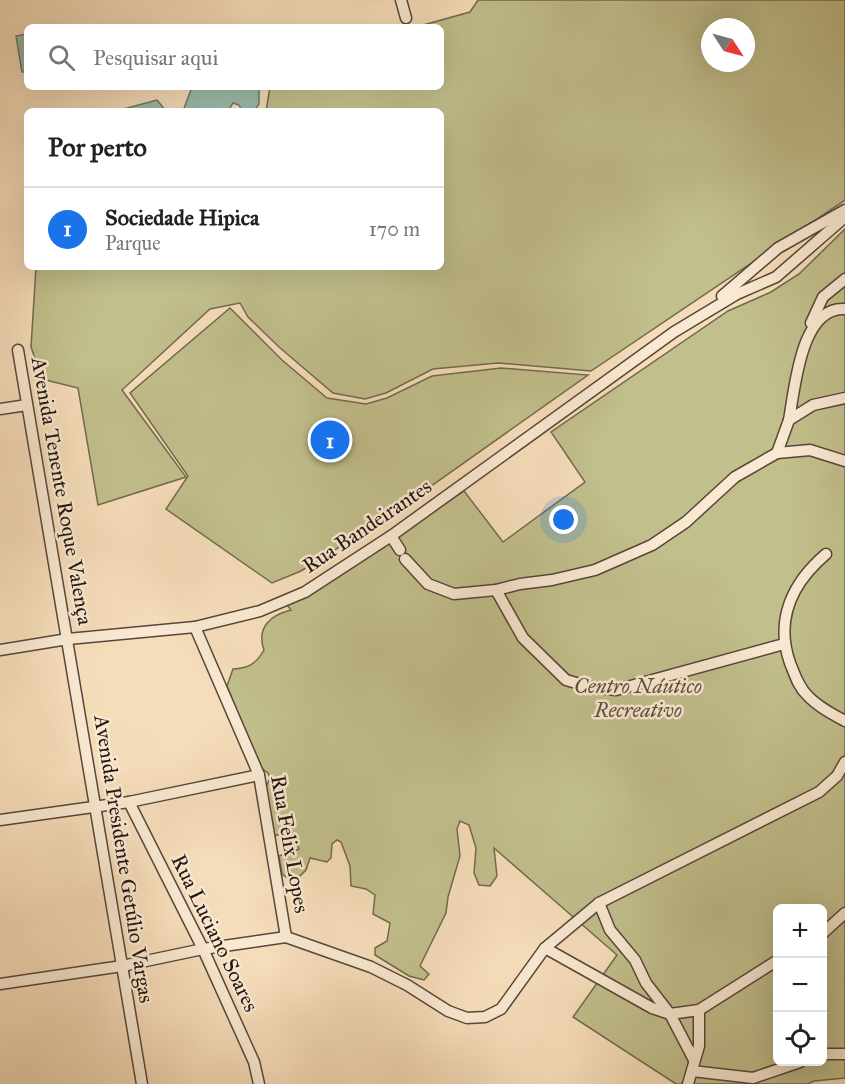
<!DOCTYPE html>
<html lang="pt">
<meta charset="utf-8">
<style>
:root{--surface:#fff;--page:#f6f6f6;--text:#222;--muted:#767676;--line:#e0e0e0;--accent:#1a73e8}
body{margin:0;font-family:"IM FELL Great Primer",serif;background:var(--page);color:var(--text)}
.controls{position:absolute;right:18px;bottom:18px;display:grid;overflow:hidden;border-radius:9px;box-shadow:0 6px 24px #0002}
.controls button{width:54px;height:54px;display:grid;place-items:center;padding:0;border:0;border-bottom:2px solid var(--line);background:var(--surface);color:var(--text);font:30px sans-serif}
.compass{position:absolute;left:701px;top:18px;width:54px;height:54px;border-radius:50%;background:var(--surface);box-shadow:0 6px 24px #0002;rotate:126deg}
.you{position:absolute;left:564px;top:520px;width:21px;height:21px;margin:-15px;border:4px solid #fff;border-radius:50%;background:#1a73e8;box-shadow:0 0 0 9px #1a73e833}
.badge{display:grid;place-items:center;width:39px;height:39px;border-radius:50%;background:var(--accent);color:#fff;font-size:20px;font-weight:700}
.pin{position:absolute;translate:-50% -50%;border:3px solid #fff;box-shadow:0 2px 6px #0006}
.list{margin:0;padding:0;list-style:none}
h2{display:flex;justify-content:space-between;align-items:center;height:78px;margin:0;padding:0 24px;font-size:26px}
h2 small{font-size:20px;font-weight:400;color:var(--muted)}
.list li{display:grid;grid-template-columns:39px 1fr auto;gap:18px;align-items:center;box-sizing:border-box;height:84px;padding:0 24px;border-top:2px solid var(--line)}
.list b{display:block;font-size:22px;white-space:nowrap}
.list p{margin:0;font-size:20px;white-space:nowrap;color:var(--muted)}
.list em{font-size:20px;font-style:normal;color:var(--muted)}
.icon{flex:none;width:33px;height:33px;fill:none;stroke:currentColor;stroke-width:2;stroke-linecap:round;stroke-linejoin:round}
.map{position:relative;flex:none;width:845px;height:1084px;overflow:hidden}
.search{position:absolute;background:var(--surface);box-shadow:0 6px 24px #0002;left:24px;top:24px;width:420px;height:66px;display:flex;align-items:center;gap:15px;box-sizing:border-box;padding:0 21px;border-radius:9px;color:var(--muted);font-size:22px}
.panel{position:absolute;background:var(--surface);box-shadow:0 6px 24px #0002;left:24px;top:108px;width:420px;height:162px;border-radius:9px}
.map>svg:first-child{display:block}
.green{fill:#c1bf8c;stroke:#726a4e;stroke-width:1.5;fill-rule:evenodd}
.water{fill:#9dbcab;stroke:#6d796d;stroke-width:1.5}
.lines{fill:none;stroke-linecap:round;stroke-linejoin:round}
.minor-casing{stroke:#58463a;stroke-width:13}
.minor{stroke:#f9e9d2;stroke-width:10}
.labels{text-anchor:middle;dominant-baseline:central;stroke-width:5;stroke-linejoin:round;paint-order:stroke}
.street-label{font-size:21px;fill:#24140f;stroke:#f9e9d2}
.park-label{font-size:21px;font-style:italic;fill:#5b503b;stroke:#f9e9d2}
</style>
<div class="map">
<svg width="845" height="1084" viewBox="0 0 845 1084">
<rect width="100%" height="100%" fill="#f6ddba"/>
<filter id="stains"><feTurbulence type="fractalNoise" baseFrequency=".00333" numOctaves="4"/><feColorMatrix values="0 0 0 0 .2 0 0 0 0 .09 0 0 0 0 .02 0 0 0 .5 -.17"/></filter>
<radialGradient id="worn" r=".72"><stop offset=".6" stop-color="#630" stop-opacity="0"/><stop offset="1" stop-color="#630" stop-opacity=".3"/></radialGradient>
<!-- green -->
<g class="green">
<path d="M 478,0 L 845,0 L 845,200 L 591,371 L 498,363 L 433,369 L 386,393 L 365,399 L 333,393 L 279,347 L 248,317 L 240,303 L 210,309 L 122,390 L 186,477 L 98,505 L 78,388 L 42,379 L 31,347 L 36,267 L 441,267 L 441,111 L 266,111 L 270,87 L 441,87 L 441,27 L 416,27 L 470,12 ZM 710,27 L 746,27 L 746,63 L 710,63 Z"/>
<path d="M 845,229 L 845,1078 L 814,1081 L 808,1084 L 676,1084 L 573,1017 L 617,955 L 494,848 L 497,876 L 490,886 L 479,885 L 474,873 L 476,848 L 469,825 L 460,821 L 457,829 L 460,856 L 448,897 L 446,913 L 420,966 L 429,974 L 424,980 L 409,976 L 375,955 L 375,948 L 387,941 L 390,923 L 373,914 L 375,895 L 366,889 L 351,886 L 350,866 L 341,842 L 337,840 L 332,844 L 331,858 L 327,862 L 310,858 L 306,870 L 300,876 L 286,877 L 282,874 L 279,856 L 299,849 L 291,830 L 272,837 L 265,789 L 270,778 L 268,773 L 260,767 L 227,686 L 233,669 C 249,668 256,664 264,650 C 256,627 271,615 291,610 L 287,605 L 340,574 L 464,491 L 503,542 L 585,482 L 551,432 L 728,311 L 771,292 L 799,274 ZM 778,908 L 822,908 L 822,1062 L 778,1062 Z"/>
<polygon points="230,308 282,360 327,398 366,404 387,398 432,376 501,368 588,375 386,518 301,571 272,583 166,509 188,476 130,393"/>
</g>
<!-- water -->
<g class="water">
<polygon points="27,34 27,72 22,72 16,36"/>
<polygon points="192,87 259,87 259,104 254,111 242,111 239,105 233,103 228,111 183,111"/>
<polygon points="157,100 166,111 116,111"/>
</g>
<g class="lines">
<!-- minor casing -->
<g class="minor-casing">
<g id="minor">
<polyline points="401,0 406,18"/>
<polyline points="722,296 778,248 845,210"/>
<polyline points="811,323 823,297 845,279"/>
<polyline points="18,350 142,1084"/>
<polyline points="0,409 27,405"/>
<path d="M 789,420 C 795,387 801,306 845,309"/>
<polyline points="777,453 789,420 813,405 845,398"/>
<polyline points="391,536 400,550"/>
<path d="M 826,554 C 792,583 775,620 790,663 C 795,675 798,686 807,695 C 817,706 832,714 845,721"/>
<polyline points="405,559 428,584 454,594 496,590 520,584 552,580 595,570 652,545 686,522 735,477 777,453 810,450 845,461"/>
<polyline points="496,590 523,638 566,680 590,687 616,690 784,644"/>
<polyline points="195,627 259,775 286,937"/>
<polyline points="0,650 68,639 195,627 260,611 305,592 391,536 674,332 737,294 776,277 845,217"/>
<polyline points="129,802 203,949 254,1062 259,1084"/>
<polyline points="0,820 129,802 259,775"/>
<polyline points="599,903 610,930 635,960 646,983 670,1014 694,1060"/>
<polyline points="822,934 845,913"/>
<polyline points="545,948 652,1008 670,1014 699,1010 778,960"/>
<polyline points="0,984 122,966 203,949 286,937 371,967 407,985 448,1011 467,1018 485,1017 501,1009 545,948 599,903 819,792 837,776 845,762"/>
<polyline points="822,1054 845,1054"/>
<polyline points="692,1071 753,1078 800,1062"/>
<polyline points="688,1084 699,1046 699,1010"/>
</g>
</g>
<!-- minor -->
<use href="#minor" class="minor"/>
</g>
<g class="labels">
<!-- street labels -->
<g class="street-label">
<text transform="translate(62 491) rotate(80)">Avenida Tenente Roque Valença</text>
<text transform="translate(367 526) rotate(-34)">Rua Bandeirantes</text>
<text transform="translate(290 844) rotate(80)">Rua Felix Lopes</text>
<text transform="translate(124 859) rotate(81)">Avenida Presidente Getúlio Vargas</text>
<text transform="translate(215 933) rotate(64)">Rua Luciano Soares</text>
</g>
<!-- park labels -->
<g class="park-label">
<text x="638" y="686">Centro Náutico<tspan x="638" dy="24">Recreativo</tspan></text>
</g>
</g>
<rect width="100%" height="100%" filter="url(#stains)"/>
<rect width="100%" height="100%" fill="url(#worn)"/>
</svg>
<div class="controls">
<button>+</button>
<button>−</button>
<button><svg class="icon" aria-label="locate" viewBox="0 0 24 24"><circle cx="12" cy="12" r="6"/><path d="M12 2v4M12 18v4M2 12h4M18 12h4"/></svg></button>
</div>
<svg class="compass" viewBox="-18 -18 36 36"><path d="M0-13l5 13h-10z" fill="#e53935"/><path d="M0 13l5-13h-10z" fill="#767676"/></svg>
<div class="you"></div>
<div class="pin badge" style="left:330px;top:440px">1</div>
<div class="search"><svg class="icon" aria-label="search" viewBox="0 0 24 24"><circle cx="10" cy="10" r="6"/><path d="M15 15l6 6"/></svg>Pesquisar aqui</div>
<section class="panel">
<h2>Por perto<small></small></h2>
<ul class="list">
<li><span class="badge">1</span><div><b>Sociedade Hipica</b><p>Parque</p></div><em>170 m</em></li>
</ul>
</section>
</div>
